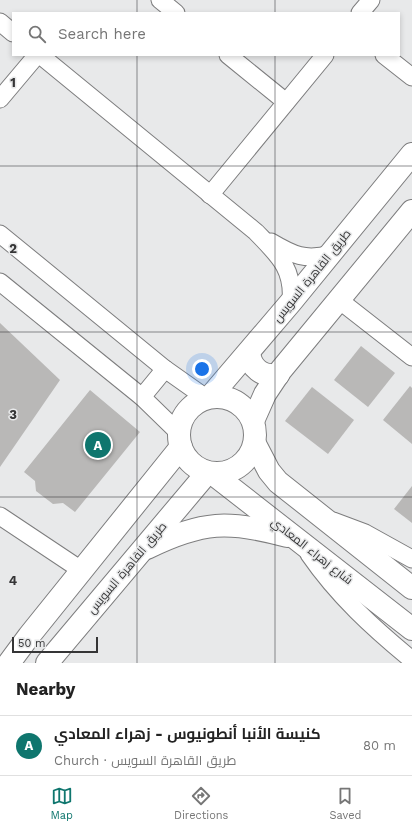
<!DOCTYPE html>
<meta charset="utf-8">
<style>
:root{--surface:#fff;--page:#f2f2f2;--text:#222;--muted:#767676;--line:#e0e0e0;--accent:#0f766e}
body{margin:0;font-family:"Work Sans",Cairo,sans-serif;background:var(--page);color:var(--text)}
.scale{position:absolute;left:12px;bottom:10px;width:86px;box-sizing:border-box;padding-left:4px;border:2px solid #353536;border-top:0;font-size:11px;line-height:14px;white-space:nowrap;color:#353536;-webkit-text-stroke:3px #e8e9ea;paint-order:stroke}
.you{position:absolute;left:202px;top:369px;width:14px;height:14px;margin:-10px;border:3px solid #fff;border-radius:50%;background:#1a73e8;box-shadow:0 0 0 6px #1a73e833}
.badge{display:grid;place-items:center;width:26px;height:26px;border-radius:50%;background:var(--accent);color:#fff;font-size:13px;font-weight:700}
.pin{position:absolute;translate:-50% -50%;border:2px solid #fff;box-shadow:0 1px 4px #0006}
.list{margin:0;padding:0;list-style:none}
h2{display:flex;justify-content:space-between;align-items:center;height:52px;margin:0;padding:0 16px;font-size:17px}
h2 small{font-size:13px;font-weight:400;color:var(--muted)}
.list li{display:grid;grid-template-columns:26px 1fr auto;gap:12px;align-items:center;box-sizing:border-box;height:60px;padding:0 16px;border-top:1px solid var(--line)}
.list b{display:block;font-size:15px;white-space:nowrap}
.list p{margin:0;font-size:13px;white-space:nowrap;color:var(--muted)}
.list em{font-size:13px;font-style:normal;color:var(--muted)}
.icon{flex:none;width:22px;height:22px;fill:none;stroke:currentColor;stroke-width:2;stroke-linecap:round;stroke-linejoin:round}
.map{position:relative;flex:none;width:412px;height:663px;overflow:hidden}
.search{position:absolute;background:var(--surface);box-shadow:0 2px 6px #0003;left:12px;right:12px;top:12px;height:44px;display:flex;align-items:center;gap:10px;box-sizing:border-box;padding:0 14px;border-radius:0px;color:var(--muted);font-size:15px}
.sheet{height:112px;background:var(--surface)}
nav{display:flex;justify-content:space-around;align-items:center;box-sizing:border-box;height:56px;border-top:1px solid var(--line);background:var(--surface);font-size:11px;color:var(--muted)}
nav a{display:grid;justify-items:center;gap:2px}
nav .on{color:var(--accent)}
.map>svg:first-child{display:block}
.building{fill:#b9b8b7}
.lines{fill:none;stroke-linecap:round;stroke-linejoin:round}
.minor-casing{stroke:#7d7d7e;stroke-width:19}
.major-casing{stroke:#7d7d7e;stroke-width:24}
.minor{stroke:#fff;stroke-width:17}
.major{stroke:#fff;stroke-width:22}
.grid{fill:none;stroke:#353536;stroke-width:1;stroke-opacity:0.55}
.labels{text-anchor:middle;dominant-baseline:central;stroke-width:3;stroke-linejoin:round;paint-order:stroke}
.street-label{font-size:12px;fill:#353536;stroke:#e8e9ea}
.grid-label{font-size:13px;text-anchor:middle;font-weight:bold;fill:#353536;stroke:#e8e9ea;stroke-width:3;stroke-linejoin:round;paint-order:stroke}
</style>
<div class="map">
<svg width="412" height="663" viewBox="0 0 412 663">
<rect width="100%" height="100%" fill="#e8e9ea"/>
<!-- building -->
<g class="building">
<polygon points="0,323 60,380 0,467"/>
<polygon points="361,346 395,373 368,407 334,380"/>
<polygon points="410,386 412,388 412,444 383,420"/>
<polygon points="312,387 354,420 328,454 285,421"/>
<polygon points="90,390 140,432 75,512 63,503 53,504 36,491 35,481 24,472"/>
<polygon points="412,486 412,523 394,509"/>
</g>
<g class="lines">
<!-- minor casing -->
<g class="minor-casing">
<g id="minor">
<polyline points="160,0 176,13"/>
<polyline points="360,13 371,0"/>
<polyline points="0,22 13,33"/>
<path d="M 40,55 L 256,232 C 278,255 294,268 291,302"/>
<polyline points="228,55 286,102"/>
<polyline points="384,55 412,77"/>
<polyline points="0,99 37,55"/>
<polyline points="210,195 325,55"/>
<polyline points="0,234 165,369 206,398"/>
<path d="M 271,242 C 293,255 305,261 331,254"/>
<polyline points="0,282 142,397 179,433"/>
<polyline points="339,300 412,357"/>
<polyline points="142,397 165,369"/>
<polyline points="0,516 81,570"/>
<polyline points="333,521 365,533 412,559"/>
<path d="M 309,554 C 338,596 373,628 412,660"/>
</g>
</g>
<!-- major casing -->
<g class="major-casing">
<g id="major">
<path d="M 249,353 C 251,368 262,377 278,375"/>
<circle cx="217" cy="435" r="38"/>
<polyline points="210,397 291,302 412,154"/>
<polyline points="253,421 265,394 281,370 412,211"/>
<polyline points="255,444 269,471 278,482 412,588"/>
<polyline points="212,473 412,629"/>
<path d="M 147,548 C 202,521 229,520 287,536"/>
<polyline points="9,663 29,636 181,447"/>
<polyline points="47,663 207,473"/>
</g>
</g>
<!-- minor -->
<use href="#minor" class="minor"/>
<!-- major -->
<use href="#major" class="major"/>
</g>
<!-- grid -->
<path class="grid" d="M 137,0 L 137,13M 275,0 L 275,13M 137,55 L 137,663M 275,55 L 275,663M 0,166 L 412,166M 0,332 L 412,332M 0,497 L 412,497"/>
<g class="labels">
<!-- street labels -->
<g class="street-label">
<text transform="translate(312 276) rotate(-51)">طريق القاهرة السويس</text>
<text transform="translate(312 551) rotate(38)">شارع زهراء المعادي</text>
<text transform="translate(127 568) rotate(-50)">طريق القاهرة السويس</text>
</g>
</g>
<g class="grid-label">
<text x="13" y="87">1</text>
<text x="13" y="253">2</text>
<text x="13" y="419">3</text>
<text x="13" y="585">4</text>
</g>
</svg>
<div class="scale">50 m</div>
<div class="you"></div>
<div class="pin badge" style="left:98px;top:445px">A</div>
<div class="search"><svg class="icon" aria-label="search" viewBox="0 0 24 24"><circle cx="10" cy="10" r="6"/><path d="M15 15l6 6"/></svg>Search here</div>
</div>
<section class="sheet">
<h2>Nearby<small></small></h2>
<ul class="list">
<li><span class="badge">A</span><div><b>كنيسة الأنبا أنطونيوس - زهراء المعادي</b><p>Church · طريق القاهرة السويس</p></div><em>80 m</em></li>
</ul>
</section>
<nav>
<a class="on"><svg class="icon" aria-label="map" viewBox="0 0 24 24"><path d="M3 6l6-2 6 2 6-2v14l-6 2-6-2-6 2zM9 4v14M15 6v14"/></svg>Map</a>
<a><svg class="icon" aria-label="directions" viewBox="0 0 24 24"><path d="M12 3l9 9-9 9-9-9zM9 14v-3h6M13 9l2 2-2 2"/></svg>Directions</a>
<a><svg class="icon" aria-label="saved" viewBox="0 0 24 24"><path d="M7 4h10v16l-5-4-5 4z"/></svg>Saved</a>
</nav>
